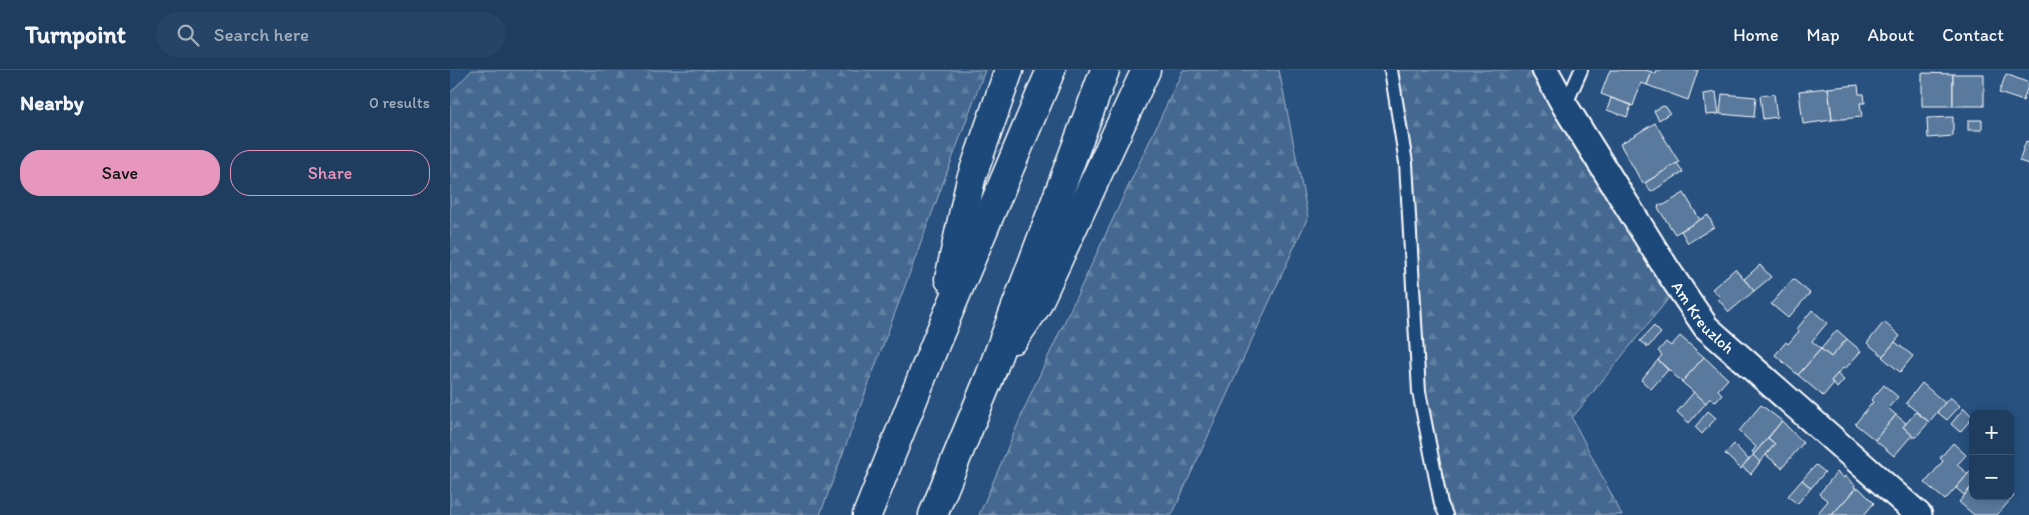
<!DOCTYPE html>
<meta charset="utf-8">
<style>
:root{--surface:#1e3d5f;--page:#264465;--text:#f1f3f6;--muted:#a1aebd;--line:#3c5674;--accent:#e797bd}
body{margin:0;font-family:Itim,sans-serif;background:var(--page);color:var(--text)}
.controls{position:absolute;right:15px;bottom:15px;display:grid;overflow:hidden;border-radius:10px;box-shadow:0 2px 12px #0003}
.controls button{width:45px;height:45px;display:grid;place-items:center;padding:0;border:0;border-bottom:1px solid var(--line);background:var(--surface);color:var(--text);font:25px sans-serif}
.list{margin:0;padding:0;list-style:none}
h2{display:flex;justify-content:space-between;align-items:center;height:65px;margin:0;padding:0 20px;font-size:21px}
h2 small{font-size:16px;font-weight:400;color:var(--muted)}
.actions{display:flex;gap:10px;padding:15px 20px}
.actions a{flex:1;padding:11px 0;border:1px solid var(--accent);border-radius:20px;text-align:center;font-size:18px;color:var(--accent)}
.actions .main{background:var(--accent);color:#111}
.icon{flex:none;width:28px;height:28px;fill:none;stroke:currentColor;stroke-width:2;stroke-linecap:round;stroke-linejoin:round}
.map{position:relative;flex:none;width:1579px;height:445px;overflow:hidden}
header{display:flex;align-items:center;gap:30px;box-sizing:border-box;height:70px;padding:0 25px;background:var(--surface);border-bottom:1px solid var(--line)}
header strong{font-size:24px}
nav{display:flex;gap:28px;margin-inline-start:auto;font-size:18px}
.search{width:350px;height:45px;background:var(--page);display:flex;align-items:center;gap:12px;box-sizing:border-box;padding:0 18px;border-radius:28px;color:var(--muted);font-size:19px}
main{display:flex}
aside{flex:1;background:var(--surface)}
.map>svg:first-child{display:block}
.forest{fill:url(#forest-firs);stroke:#a2b4c8}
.building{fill:#5a7a9d;stroke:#fff}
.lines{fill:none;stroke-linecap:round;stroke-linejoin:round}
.service-casing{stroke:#fff;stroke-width:16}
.minor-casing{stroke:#fff;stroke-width:29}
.motorway-casing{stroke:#fff;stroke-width:31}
.service{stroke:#1f4a7a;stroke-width:12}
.minor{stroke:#1f4a7a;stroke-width:25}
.motorway{stroke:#1f4a7a;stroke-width:28}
.labels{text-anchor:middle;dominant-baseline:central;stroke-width:4.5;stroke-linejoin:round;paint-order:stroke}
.street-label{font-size:16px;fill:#fff;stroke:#1f4a7a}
</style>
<header>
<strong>Turnpoint</strong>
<div class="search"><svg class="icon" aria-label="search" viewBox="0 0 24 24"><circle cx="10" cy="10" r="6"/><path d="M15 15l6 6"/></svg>Search here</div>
<nav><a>Home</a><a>Map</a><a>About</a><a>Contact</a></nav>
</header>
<main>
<aside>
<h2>Nearby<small>0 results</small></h2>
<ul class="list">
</ul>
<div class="actions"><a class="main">Save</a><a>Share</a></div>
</aside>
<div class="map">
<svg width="1579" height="445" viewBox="0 0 1579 445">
<defs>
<pattern id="forest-firs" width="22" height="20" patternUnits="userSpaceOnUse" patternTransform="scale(1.25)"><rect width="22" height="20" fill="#446890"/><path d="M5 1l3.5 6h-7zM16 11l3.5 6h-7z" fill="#607fa1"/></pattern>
</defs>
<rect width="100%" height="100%" fill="#28517f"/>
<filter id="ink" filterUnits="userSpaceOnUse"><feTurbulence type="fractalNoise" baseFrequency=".02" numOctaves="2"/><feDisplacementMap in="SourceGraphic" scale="10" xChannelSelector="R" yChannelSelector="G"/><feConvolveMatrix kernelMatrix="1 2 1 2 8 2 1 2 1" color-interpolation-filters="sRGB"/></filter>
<g filter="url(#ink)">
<!-- forest -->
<g class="forest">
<polygon points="22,0 535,0 370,445 0,445 0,23"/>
<polygon points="733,0 829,0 858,147 722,445 529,445 582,321"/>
<polygon points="942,0 1088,0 1227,218 1122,348 1172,445 997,445 970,321"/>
</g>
<!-- building -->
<g class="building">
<polygon points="1160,0 1195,0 1202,2 1197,15 1191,13 1183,36 1151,24"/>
<polygon points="1207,0 1248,0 1238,30 1197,15 1202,2 1206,4"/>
<polygon points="1472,3 1503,4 1503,36 1472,36"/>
<rect x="1503" y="4" width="31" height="32"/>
<polygon points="1556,4 1579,13 1573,31 1549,23"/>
<polygon points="1408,15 1409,24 1414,24 1415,33 1410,33 1412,47 1382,50 1378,18"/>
<polygon points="1378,18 1382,50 1353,54 1349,21"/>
<polygon points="1266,22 1269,44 1256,45 1254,24"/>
<polygon points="1272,24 1306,27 1304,47 1270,44"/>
<polygon points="1324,24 1327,47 1313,49 1310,26"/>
<polygon points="1161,28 1181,35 1177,47 1157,40"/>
<polygon points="1213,36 1216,37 1220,43 1209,50 1204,41"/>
<polygon points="1503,47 1503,66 1478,68 1477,48"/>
<rect x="1518" y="50" width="14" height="10"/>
<polygon points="1205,53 1229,92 1193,114 1170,74"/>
<polygon points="1576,71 1579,72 1579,94 1569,91"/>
<polygon points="1227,93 1233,102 1201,122 1195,113"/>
<polygon points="1234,123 1250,150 1225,164 1208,138 1209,135 1214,135"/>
<polygon points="1258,145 1264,157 1238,173 1231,161"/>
<polygon points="1310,195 1321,207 1304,221 1294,209"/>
<polygon points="1285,199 1304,221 1279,242 1268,229 1270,227 1262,219"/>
<polygon points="1343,209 1360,223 1338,248 1321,234"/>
<polygon points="1362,240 1377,253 1362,271 1371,279 1348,305 1325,285 1336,272 1338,274 1349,261 1347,259"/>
<polygon points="1434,252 1450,266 1433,286 1417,273"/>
<polygon points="1204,256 1211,263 1198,277 1190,271"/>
<polygon points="1387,260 1397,269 1381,287 1371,279"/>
<polygon points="1230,266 1254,287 1232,312 1208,290 1212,285 1208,281 1216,272 1221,276"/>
<polygon points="1397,269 1411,281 1395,299 1393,298 1381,311 1383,314 1373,326 1348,305 1371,279 1381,287"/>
<polygon points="1445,272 1463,286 1450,302 1432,287"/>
<polygon points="1254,287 1278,309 1268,320 1272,324 1265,332 1260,328 1256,333 1232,312"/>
<polygon points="1208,290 1218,300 1201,319 1191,310"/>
<polygon points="1387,304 1394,310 1387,318 1381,311"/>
<polygon points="1472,313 1495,333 1479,352 1456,333"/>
<polygon points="1434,315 1448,327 1438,338 1446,345 1425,370 1405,354 1423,332 1421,330"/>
<polygon points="1244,322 1256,333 1239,353 1227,342"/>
<polygon points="1500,327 1510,336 1497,350 1487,342"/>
<polygon points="1311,335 1332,351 1304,384 1302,382 1306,377 1289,361"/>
<polygon points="1514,338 1523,347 1510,362 1501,354"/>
<polygon points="1258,341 1266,348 1252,364 1245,357"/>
<polygon points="1466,342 1479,352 1465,368 1453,357"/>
<polygon points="1446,345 1456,353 1453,357 1462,365 1444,386 1425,370"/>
<polygon points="1332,351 1353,373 1332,398 1316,385 1325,374 1318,368"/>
<polygon points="1318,368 1325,374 1310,392 1303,385"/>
<polygon points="1503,373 1516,385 1507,395 1518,404 1495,430 1475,413 1493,391 1490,388"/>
<polygon points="1284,374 1299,390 1291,399 1275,384"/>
<polygon points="1303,385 1310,392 1301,404 1292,397"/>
<polygon points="1366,395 1375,402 1361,418 1352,410"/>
<polygon points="1523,398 1523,415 1514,425 1506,418"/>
<polygon points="1387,402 1394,408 1395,406 1405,415 1404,417 1406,418 1382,445 1366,445 1378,431 1369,424"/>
<polygon points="1352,410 1361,418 1347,434 1338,426"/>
<polygon points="1523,415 1523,426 1560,426 1560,424 1564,426 1547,445 1524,445 1509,432"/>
<polygon points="1406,418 1407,419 1409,418 1424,433 1414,445 1382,445"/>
</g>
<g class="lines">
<!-- service casing -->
<g class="service-casing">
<g id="service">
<polyline points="941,0 956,93 969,322 991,434 996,445"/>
<polyline points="1115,36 1131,0"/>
</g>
</g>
<!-- minor casing -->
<g class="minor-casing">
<g id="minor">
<path id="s1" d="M 1095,0 L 1115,36 L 1218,201 L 1256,257 L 1469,445"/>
</g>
</g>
<!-- motorway casing -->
<g class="motorway-casing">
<g id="motorway">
<polyline points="499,209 521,109 559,0"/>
<polyline points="564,269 586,237 696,0"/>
<polyline points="417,445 486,272 601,0"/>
<polyline points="483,445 540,306 655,0"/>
</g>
</g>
<!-- service -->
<use href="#service" class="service"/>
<!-- minor -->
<use href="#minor" class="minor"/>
<!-- motorway -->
<use href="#motorway" class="motorway"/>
</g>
</g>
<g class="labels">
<!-- street labels -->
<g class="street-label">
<text stroke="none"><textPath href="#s1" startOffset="294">Am Kreuzloh</textPath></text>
</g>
</g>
</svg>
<div class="controls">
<button>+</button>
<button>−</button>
</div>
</div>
</main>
